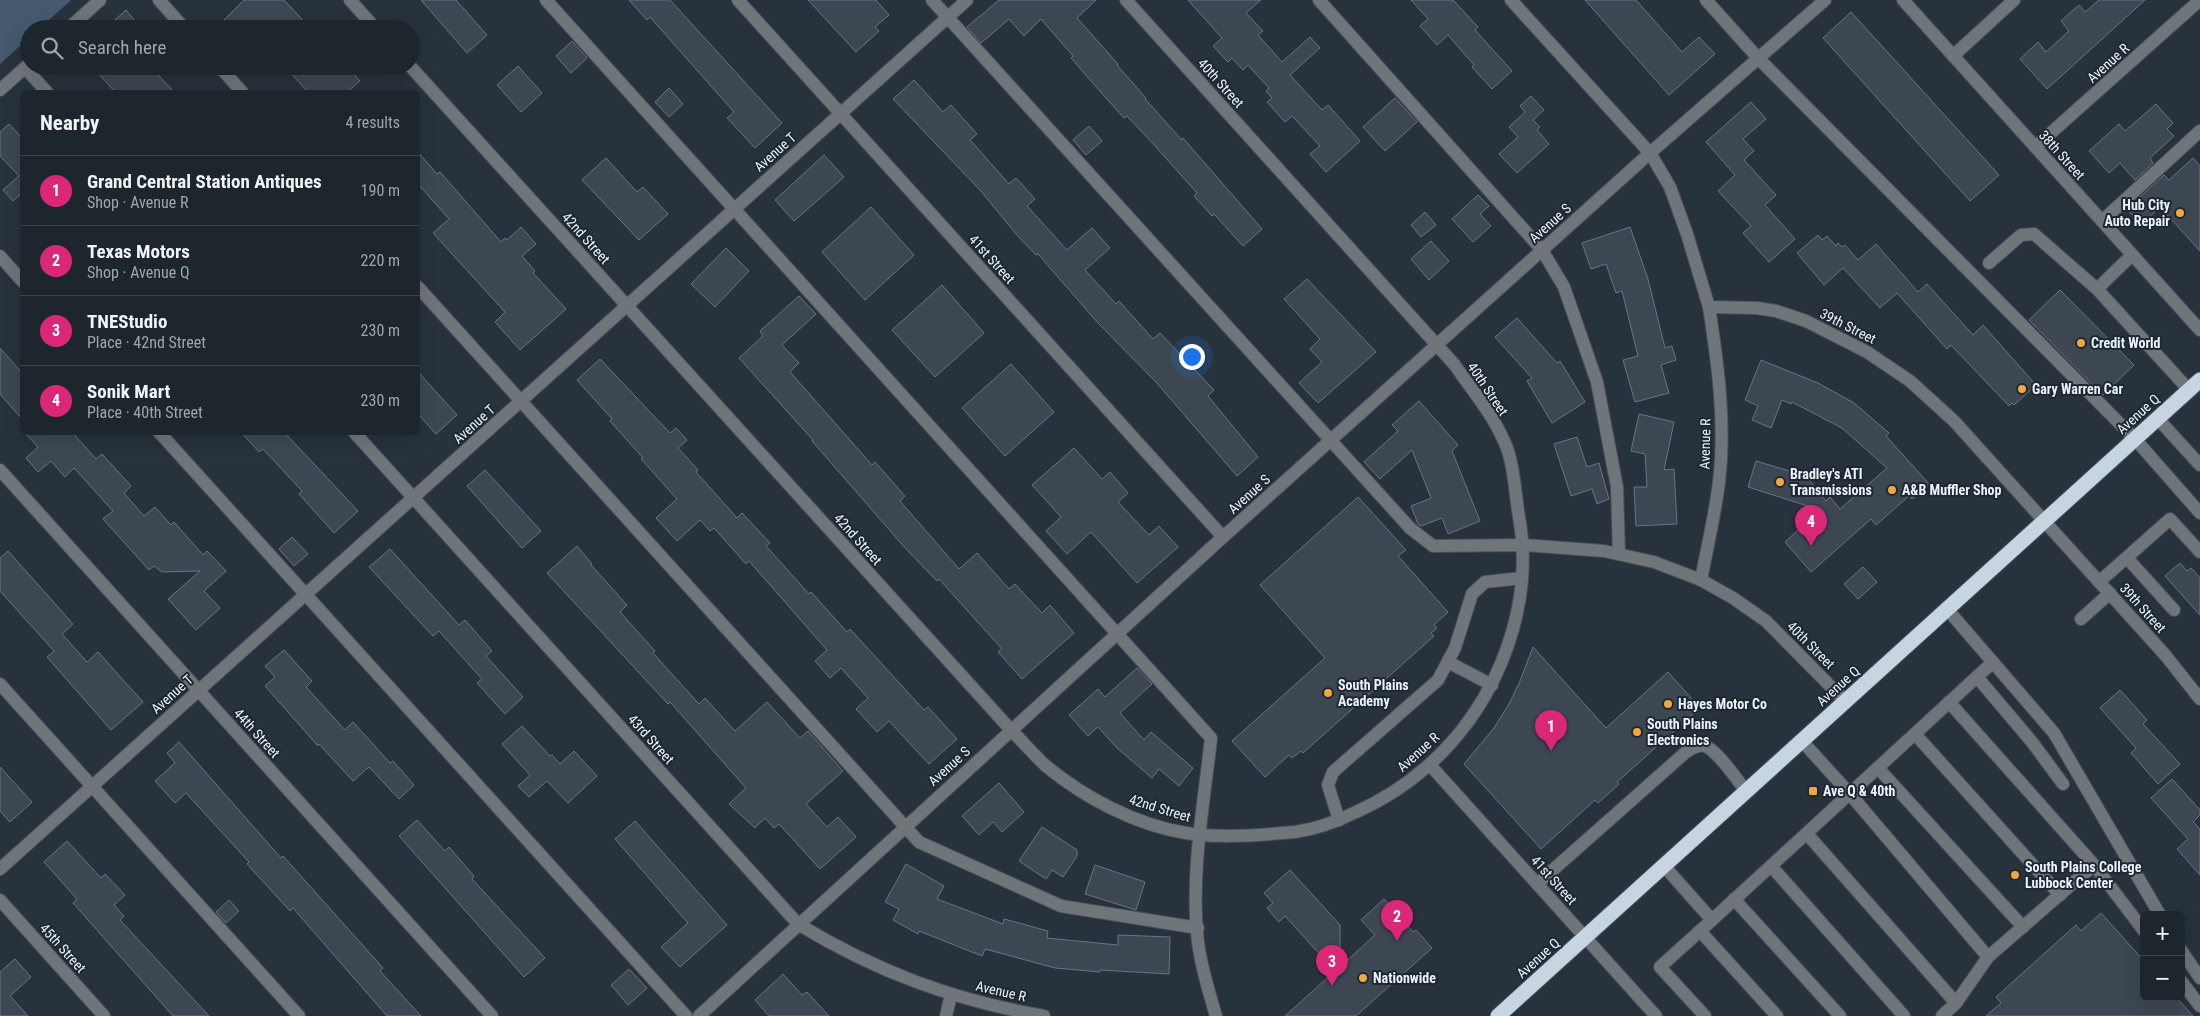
<!DOCTYPE html>
<meta charset="utf-8">
<style>
:root{--surface:#1d262d;--page:#2a3239;--text:#f1f3f6;--muted:#a0a5aa;--line:#3b4349;--accent:#db2777}
body{margin:0;font-family:"Roboto Condensed",sans-serif;background:var(--page);color:var(--text)}
.controls{position:absolute;right:15px;bottom:15px;display:grid;overflow:hidden;border-radius:8px;box-shadow:0 5px 20px #0002}
.controls button{width:45px;height:45px;display:grid;place-items:center;padding:0;border:0;border-bottom:1px solid var(--line);background:var(--surface);color:var(--text);font:25px sans-serif}
.you{position:absolute;left:1191px;top:356px;width:18px;height:18px;margin:-12px;border:4px solid #fff;border-radius:50%;background:#1a73e8;box-shadow:0 0 0 8px #1a73e833}
.badge{display:grid;place-items:center;width:32px;height:32px;border-radius:50%;background:var(--accent);color:#fff;font-size:16px;font-weight:700}
.pin{position:absolute;translate:-50% -41px;filter:drop-shadow(0 1px 2px #0008)}
.pin::after{content:'';position:absolute;top:26px;width:18px;height:15px;background:inherit;clip-path:polygon(0 0,100% 0,50% 100%)}
.list{margin:0;padding:0;list-style:none}
h2{display:flex;justify-content:space-between;align-items:center;height:65px;margin:0;padding:0 20px;font-size:21px}
h2 small{font-size:16px;font-weight:400;color:var(--muted)}
.list li{display:grid;grid-template-columns:32px 1fr auto;gap:15px;align-items:center;box-sizing:border-box;height:70px;padding:0 20px;border-top:1px solid var(--line)}
.list b{display:block;font-size:19px;white-space:nowrap}
.list p{margin:0;font-size:16px;white-space:nowrap;color:var(--muted)}
.list em{font-size:16px;font-style:normal;color:var(--muted)}
.icon{flex:none;width:28px;height:28px;fill:none;stroke:currentColor;stroke-width:2;stroke-linecap:round;stroke-linejoin:round}
.map{position:relative;flex:none;width:2200px;height:1016px;overflow:hidden}
.search{position:absolute;background:var(--surface);box-shadow:0 5px 20px #0002;left:20px;top:20px;width:400px;height:55px;display:flex;align-items:center;gap:12px;box-sizing:border-box;padding:0 18px;border-radius:28px;color:var(--muted);font-size:19px}
.panel{position:absolute;background:var(--surface);box-shadow:0 5px 20px #0002;left:20px;top:90px;width:400px;height:345px;border-radius:8px}
.map>svg:first-child{display:block}
.green{fill:#455a6f}
.building{fill:#3c4752;stroke:#687480}
.lines{fill:none;stroke-linecap:round;stroke-linejoin:round}
.minor-casing{stroke:#46515a;stroke-width:14}
.highway-casing{stroke:#46515a;stroke-width:17}
.minor{stroke:#70757a;stroke-width:12}
.highway{stroke:#c7d4e1;stroke-width:15}
.poi-dot{fill:#f2a541;stroke:#1e2832;stroke-width:2}
.labels{text-anchor:middle;dominant-baseline:central;stroke-width:4;stroke-linejoin:round;paint-order:stroke}
.street-label{font-size:14px;fill:#ebf2f9;stroke:#1e2832}
.poi-label{font-size:14px;font-weight:bold;fill:#ebf2f9;stroke:#1e2832;text-anchor:start}
</style>
<div class="map">
<svg width="2200" height="1016" viewBox="0 0 2200 1016">
<rect width="100%" height="100%" fill="#27323c"/>
<!-- green -->
<polygon class="green" points="0,0 71,0 39,29 29,29 29,38 0,64"/>
<!-- building -->
<g class="building">
<polygon points="244,0 284,0 311,29 253,29 247,23 241,29 215,29"/>
<polygon points="421,0 456,0 487,35 467,53"/>
<polygon points="629,0 670,0 782,123 755,148 727,118 734,112 650,17 647,20"/>
<polygon points="808,0 876,0 889,15 875,27 879,31 856,52"/>
<polygon points="999,0 1096,0 1077,18 1118,64 1117,65 1146,98 1145,99 1182,140 1183,138 1262,229 1243,246 1214,214 1212,216 1194,196 1197,193 1156,147 1127,116 1124,118 1106,98 1071,58 1073,56 1041,19 1024,36 1009,19 981,43 967,27"/>
<polygon points="1188,0 1261,0 1246,13 1263,31 1258,35 1282,62 1310,37 1320,48 1290,75 1322,110 1328,105 1360,141 1326,172 1310,154 1320,146 1292,116 1285,122 1267,102 1272,98 1266,91 1269,88 1248,65 1243,70 1232,58 1228,62 1213,46 1222,38"/>
<polygon points="1411,0 1453,0 1478,27 1475,30 1512,71 1492,89 1472,67 1474,65 1448,35 1437,45 1420,26 1428,19"/>
<polygon points="1585,0 1636,0 1682,52 1699,37 1715,54 1669,95"/>
<polygon points="2099,0 2145,0 2047,89 2020,59 2038,42 2046,52 2069,31 2061,21 2079,5 2085,12"/>
<polygon points="126,10 142,29 105,29"/>
<polygon points="1851,12 1999,175 1970,201 1823,38"/>
<polygon points="572,41 587,58 571,73 556,56"/>
<polygon points="92,66 150,66 174,92 115,92"/>
<polygon points="284,66 347,66 360,81 347,92 308,92"/>
<polygon points="518,66 542,93 521,112 497,85"/>
<polygon points="914,80 943,112 951,105 977,134 970,140 1009,184 1016,178 1035,199 1027,206 1067,250 1092,228 1110,248 1085,270 1116,304 1119,301 1153,339 1160,333 1214,390 1208,396 1258,457 1237,476 1156,382 1097,322 1038,254 1036,255 1017,235 980,190 893,99"/>
<polygon points="669,88 683,104 669,117 655,102"/>
<polygon points="1531,96 1544,110 1533,120 1540,127 1537,130 1549,144 1517,173 1499,154 1518,137 1509,127 1525,112 1520,106"/>
<polygon points="1395,98 1417,122 1385,151 1363,127"/>
<polygon points="1751,102 1766,119 1743,139 1754,151 1744,160 1776,195 1765,205 1795,239 1769,262 1743,233 1751,226 1718,191 1735,175 1706,142"/>
<polygon points="2156,104 2173,123 2167,129 2174,136 2150,158 2153,163 2135,180 2120,163 2109,173 2089,151 2119,124 2125,131"/>
<polygon points="9,124 22,138 22,193 13,201 3,190 19,176 0,156 0,132"/>
<polygon points="1089,126 1102,141 1086,155 1073,140"/>
<polygon points="418,152 437,174 440,172 501,242 505,238 507,240 521,227 536,244 522,256 535,271 533,273 566,309 520,350 495,322 505,312 433,233 449,219 418,184"/>
<polygon points="824,155 844,177 794,221 775,200"/>
<polygon points="606,158 637,192 643,187 668,214 639,240 582,180"/>
<polygon points="2193,158 2200,166 2200,251 2160,207 2141,225 2127,209 2164,175 2169,180"/>
<polygon points="1478,195 1489,206 1480,214 1491,226 1473,242 1452,219"/>
<polygon points="871,207 914,255 865,300 822,252"/>
<polygon points="1425,212 1436,225 1421,237 1411,225"/>
<polygon points="1630,227 1648,279 1665,348 1672,346 1676,360 1661,365 1669,393 1635,402 1623,360 1638,356 1622,291 1616,293 1606,264 1591,269 1582,243"/>
<polygon points="1818,235 1822,240 1827,236 1836,246 1838,243 1842,247 1845,245 1858,260 1876,244 1918,292 1927,284 1973,335 1983,325 2036,385 2014,405 2012,403 2009,406 1951,345 1947,349 1897,293 1880,308 1843,268 1824,285 1797,253"/>
<polygon points="1431,241 1449,261 1429,280 1411,259"/>
<polygon points="726,248 749,271 715,307 691,284"/>
<polygon points="1307,279 1376,352 1318,403 1299,383 1322,362 1310,349 1320,339 1284,299"/>
<polygon points="942,285 984,333 935,377 892,330"/>
<polygon points="2060,290 2134,365 2103,395 2029,320"/>
<polygon points="799,296 816,314 782,345 799,363 790,372 872,465 875,462 905,496 900,501 959,569 977,553 1009,589 1015,584 1042,613 1050,605 1074,633 1022,679 998,652 1002,649 939,579 937,581 906,549 812,441 813,440 739,358 763,336 760,331"/>
<polygon points="1517,318 1557,363 1560,361 1585,402 1552,423 1527,381 1532,378 1495,337"/>
<polygon points="0,348 22,373 22,419 0,394"/>
<polygon points="600,359 670,433 676,428 687,440 678,448 698,470 696,472 737,518 742,513 770,543 766,546 809,594 811,592 847,632 850,629 924,710 928,707 957,739 929,764 889,721 877,732 856,709 868,698 841,668 830,678 815,661 827,650 749,561 746,564 714,528 710,531 700,520 677,541 656,518 677,499 641,459 643,458 610,421 612,419 577,380"/>
<polygon points="1761,360 1818,383 1854,403 1889,433 1886,436 1929,484 1912,499 1909,496 1876,525 1871,519 1811,572 1785,542 1810,519 1808,517 1817,509 1748,487 1756,461 1806,476 1826,501 1830,497 1840,509 1887,468 1842,428 1792,402 1791,404 1782,400 1771,428 1752,420 1758,406 1745,400"/>
<polygon points="1011,364 1054,412 1005,456 962,408"/>
<polygon points="418,372 457,415 436,434 418,414"/>
<polygon points="1419,401 1458,445 1452,451 1480,521 1448,534 1442,518 1421,526 1418,524 1411,506 1431,498 1412,450 1380,479 1364,462 1398,431 1392,425"/>
<polygon points="1639,414 1674,422 1664,470 1674,469 1677,524 1636,526 1634,487 1647,487 1645,454 1631,451"/>
<polygon points="24,432 72,432 96,459 102,454 131,486 124,493 144,516 155,507 171,525 174,522 203,555 207,551 226,571 204,591 220,608 196,630 168,599 200,571 162,572 154,566 149,570 103,519 113,511 74,468 65,477 51,461 38,472 26,458 38,447"/>
<polygon points="241,432 284,432 358,511 334,533 299,494 302,491 263,449 259,452"/>
<polygon points="1577,437 1587,467 1599,463 1609,499 1597,504 1592,489 1571,496 1554,444"/>
<polygon points="1074,448 1102,479 1110,472 1128,493 1118,502 1149,535 1159,526 1178,547 1137,583 1091,532 1067,554 1046,531 1061,517 1032,485"/>
<polygon points="485,470 541,531 522,548 467,486"/>
<polygon points="1358,497 1406,550 1398,556 1448,612 1434,625 1437,628 1431,633 1434,636 1303,753 1301,751 1292,758 1289,755 1265,777 1232,741 1325,658 1260,585"/>
<polygon points="292,537 308,554 294,566 279,549"/>
<polygon points="577,546 592,564 591,565 627,605 620,612 655,651 653,653 699,704 705,698 735,731 767,702 800,738 808,731 843,771 806,804 827,827 838,817 856,837 820,869 779,824 774,828 765,818 755,828 729,804 746,788 670,702 668,704 547,573"/>
<polygon points="390,549 459,625 465,620 492,651 486,656 523,697 505,714 477,683 482,679 439,631 433,636 369,567"/>
<polygon points="8,551 73,624 62,634 87,662 98,652 143,702 111,730 47,657 54,651 0,591 0,558"/>
<polygon points="2180,563 2187,571 2191,568 2200,578 2200,615 2165,576"/>
<polygon points="1863,567 1877,582 1858,599 1844,584"/>
<polygon points="1533,647 1606,728 1668,672 1700,708 1617,782 1619,784 1598,803 1595,800 1541,849 1464,764 1494,728 1509,704 1520,681"/>
<polygon points="284,650 312,681 306,687 345,730 353,722 390,763 393,761 414,785 399,799 369,767 353,781 319,744 318,746 265,686 275,677 265,666"/>
<polygon points="1137,668 1152,684 1120,713 1144,740 1151,732 1193,768 1179,786 1159,769 1152,778 1117,748 1098,727 1088,736 1069,715 1098,689 1105,697"/>
<polygon points="2120,690 2147,720 2143,724 2180,764 2158,784 2131,753 2136,748 2100,708"/>
<polygon points="522,726 550,756 552,755 560,764 574,751 597,776 568,803 547,781 529,797 518,786 530,775 502,744"/>
<polygon points="179,742 281,858 283,856 383,968 380,971 421,1016 387,1016 293,908 290,911 247,864 249,862 186,793 175,803 155,781 175,763 167,753"/>
<polygon points="0,767 32,802 10,822 0,811"/>
<polygon points="2172,779 2200,810 2200,815 2193,822 2200,829 2200,875 2177,849 2188,839 2151,798"/>
<polygon points="999,783 1024,812 1002,832 993,822 979,835 962,816"/>
<polygon points="417,820 445,851 449,847 474,876 472,879 545,958 524,977 399,836"/>
<polygon points="635,821 727,925 680,967 661,947 688,923 615,839"/>
<polygon points="1042,827 1077,850 1077,856 1063,877 1052,870 1046,879 1019,861"/>
<polygon points="67,841 101,878 105,874 125,895 114,905 124,916 120,920 209,1016 173,1016 73,903 77,899 44,862"/>
<polygon points="906,864 944,886 937,899 1003,924 1004,919 1048,931 1047,938 1118,945 1118,935 1170,937 1169,974 1100,970 1100,972 1055,968 985,949 982,956 919,931 918,934 893,920 899,909 885,902"/>
<polygon points="1095,865 1145,882 1136,910 1085,894"/>
<polygon points="1290,870 1340,925 1340,967 1375,935 1361,920 1384,899 1413,932 1416,930 1432,948 1356,1016 1285,1016 1335,971 1285,916 1279,922 1267,908 1273,903 1264,893"/>
<polygon points="229,900 239,911 226,923 216,912"/>
<polygon points="2101,913 2144,961 2144,997 2176,997 2193,1016 1986,1016 2001,1003 1996,997 2076,925 2081,931"/>
<polygon points="15,959 31,977 10,996 28,1016 0,1016 0,972"/>
<polygon points="629,969 647,988 628,1005 611,985"/>
<polygon points="783,974 802,995 807,992 829,1016 769,1016 755,1000"/>
</g>
<g class="lines">
<!-- minor casing -->
<g class="minor-casing">
<g id="minor">
<polyline points="159,0 185,29"/>
<polyline points="350,0 376,29"/>
<path d="M 546,0 L 1211,738 C 1204,803 1190,876 1198,942 C 1201,967 1209,992 1216,1016"/>
<polyline points="738,0 1223,537"/>
<polyline points="932,0 1410,528 1433,546 1524,545 1604,551 1654,562 1701,580 1733,598 1766,621 1845,701"/>
<polyline points="1319,0 1542,250 1564,287 1597,382 1617,487 1619,554"/>
<polyline points="1511,0 1650,153 1670,187 1687,234 1709,307 1757,308 1776,311 1806,321 1867,352 1910,381 1954,421 2166,656 2200,699"/>
<polyline points="1706,0 1758,58 2135,439 2200,513"/>
<polyline points="1903,0 2200,330"/>
<polyline points="68,29 100,0"/>
<polyline points="1953,56 2014,0"/>
<polyline points="219,66 242,92"/>
<path d="M 410,66 L 1011,730 C 1023,742 1034,755 1046,766 C 1085,798 1136,825 1186,833 C 1210,837 1234,836 1259,835 C 1271,834 1283,833 1295,832 C 1316,829 1338,821 1356,812 C 1423,782 1474,729 1502,661 C 1521,614 1528,567 1519,517 C 1515,494 1514,461 1504,441 C 1492,413 1471,389 1454,364 L 1126,0"/>
<polyline points="25,68 47,92"/>
<polyline points="0,90 29,64"/>
<polyline points="2035,147 2200,0"/>
<polyline points="2102,221 2200,131"/>
<polyline points="2132,255 2097,289 2189,390"/>
<polyline points="0,256 22,281"/>
<polyline points="1989,263 2021,235 2034,234 2097,289"/>
<polyline points="418,287 919,842 1061,906 1198,928"/>
<polyline points="2158,419 2200,465"/>
<polyline points="159,432 686,1016"/>
<path d="M 354,432 L 798,924 C 877,972 953,1000 1044,1016"/>
<polyline points="0,470 492,1016"/>
<polyline points="2127,558 2174,610"/>
<path d="M 1701,580 C 1707,548 1715,515 1719,482 C 1726,424 1718,365 1709,307"/>
<polyline points="2099,582 2170,519 2200,552"/>
<polyline points="1947,609 2054,733 2160,915"/>
<polyline points="2081,619 2110,593"/>
<polyline points="1448,662 1492,685"/>
<polyline points="1977,677 2032,742 2063,784"/>
<polyline points="0,684 299,1016"/>
<polyline points="1949,702 2094,865 1988,957"/>
<polyline points="1915,734 2060,895"/>
<polyline points="1802,741 1850,794 1988,957 1956,1003 1942,1016"/>
<polyline points="1430,765 1656,1016"/>
<polyline points="1878,768 2023,927"/>
<polyline points="1339,820 1328,785 1333,772 1438,680 1455,648 1472,594 1485,582 1522,578"/>
<polyline points="1807,834 1956,1003"/>
<polyline points="2094,865 2144,931"/>
<polyline points="1664,866 1712,920 1993,662"/>
<polyline points="1771,866 1904,1016"/>
<polyline points="0,869 967,0"/>
<path d="M 1537,884 L 1686,752 C 1691,749 1698,744 1705,746 C 1717,750 1738,781 1746,791"/>
<polyline points="1734,899 1840,1016"/>
<polyline points="0,900 104,1016"/>
<polyline points="1700,931 1777,1016"/>
<polyline points="2181,950 2200,978"/>
<polyline points="2181,981 2200,1006"/>
<polyline points="699,1016 1223,537 1650,153 1825,0"/>
<polyline points="946,1016 951,995"/>
<polyline points="1705,1016 1660,967 1712,920"/>
</g>
</g>
<!-- highway casing -->
<g class="highway-casing">
<polyline id="highway" points="1498,1016 2200,380"/>
</g>
<!-- minor -->
<use href="#minor" class="minor"/>
<!-- highway -->
<use href="#highway" class="highway"/>
</g>
<!-- markers -->
<g class="poi-dot">
<circle cx="2180" cy="213" r="5"/>
<circle cx="2081" cy="343" r="5"/>
<circle cx="2022" cy="389" r="5"/>
<circle cx="1780" cy="482" r="5"/>
<circle cx="1892" cy="490" r="5"/>
<circle cx="1328" cy="693" r="5"/>
<circle cx="1668" cy="704" r="5"/>
<circle cx="1637" cy="732" r="5"/>
<rect x="1808" y="786" width="10" height="10" rx="2.5"/>
<circle cx="2015" cy="875" r="5"/>
<circle cx="1363" cy="978" r="5"/>
</g>
<g class="labels">
<!-- street labels -->
<g class="street-label">
<text transform="translate(2108 63) rotate(-42)">Avenue R</text>
<text transform="translate(1221 83) rotate(48)">40th Street</text>
<text transform="translate(775 152) rotate(-42)">Avenue T</text>
<text transform="translate(2062 155) rotate(48)">38th Street</text>
<text transform="translate(1550 223) rotate(-42)">Avenue S</text>
<text transform="translate(586 238) rotate(48)">42nd Street</text>
<text transform="translate(992 259) rotate(48)">41st Street</text>
<text transform="translate(1848 326) rotate(27)">39th Street</text>
<text transform="translate(1488 389) rotate(56)">40th Street</text>
<text transform="translate(2138 414) rotate(-42)">Avenue Q</text>
<text transform="translate(474 424) rotate(-42)">Avenue T</text>
<text transform="translate(1705 444) rotate(-89)">Avenue R</text>
<text transform="translate(1249 494) rotate(-42)">Avenue S</text>
<text transform="translate(858 539) rotate(48)">42nd Street</text>
<text transform="translate(2143 608) rotate(48)">39th Street</text>
<text transform="translate(1811 645) rotate(45)">40th Street</text>
<text transform="translate(1838 686) rotate(-42)">Avenue Q</text>
<text transform="translate(172 694) rotate(-42)">Avenue T</text>
<text transform="translate(257 733) rotate(48)">44th Street</text>
<text transform="translate(651 739) rotate(48)">43rd Street</text>
<text transform="translate(1418 752) rotate(-42)">Avenue R</text>
<text transform="translate(949 766) rotate(-42)">Avenue S</text>
<text transform="translate(1160 808) rotate(17)">42nd Street</text>
<text transform="translate(1554 880) rotate(48)">41st Street</text>
<text transform="translate(63 948) rotate(48)">45th Street</text>
<text transform="translate(1538 958) rotate(-42)">Avenue Q</text>
<text transform="translate(1001 991) rotate(13)">Avenue R</text>
</g>
<!-- poi labels -->
<g class="poi-label">
<text x="2170" y="205" text-anchor="end">Hub City<tspan x="2170" dy="16">Auto Repair</tspan></text>
<text x="2091" y="343">Credit World</text>
<text x="2032" y="389">Gary Warren Car</text>
<text x="1790" y="474">Bradley's ATI<tspan x="1790" dy="16">Transmissions</tspan></text>
<text x="1902" y="490">A&amp;B Muffler Shop</text>
<text x="1338" y="685">South Plains<tspan x="1338" dy="16">Academy</tspan></text>
<text x="1678" y="704">Hayes Motor Co</text>
<text x="1647" y="724">South Plains<tspan x="1647" dy="16">Electronics</tspan></text>
<text x="1823" y="791">Ave Q &amp; 40th</text>
<text x="2025" y="867">South Plains College<tspan x="2025" dy="16">Lubbock Center</tspan></text>
<text x="1373" y="978">Nationwide</text>
</g>
</g>
</svg>
<div class="controls">
<button>+</button>
<button>−</button>
</div>
<div class="you"></div>
<div class="pin badge" style="left:1551px;top:751px">1</div>
<div class="pin badge" style="left:1397px;top:941px">2</div>
<div class="pin badge" style="left:1332px;top:986px">3</div>
<div class="pin badge" style="left:1811px;top:546px">4</div>
<div class="search"><svg class="icon" aria-label="search" viewBox="0 0 24 24"><circle cx="10" cy="10" r="6"/><path d="M15 15l6 6"/></svg>Search here</div>
<section class="panel">
<h2>Nearby<small>4 results</small></h2>
<ul class="list">
<li><span class="badge">1</span><div><b>Grand Central Station Antiques</b><p>Shop · Avenue R</p></div><em>190 m</em></li>
<li><span class="badge">2</span><div><b>Texas Motors</b><p>Shop · Avenue Q</p></div><em>220 m</em></li>
<li><span class="badge">3</span><div><b>TNEStudio</b><p>Place · 42nd Street</p></div><em>230 m</em></li>
<li><span class="badge">4</span><div><b>Sonik Mart</b><p>Place · 40th Street</p></div><em>230 m</em></li>
</ul>
</section>
</div>
